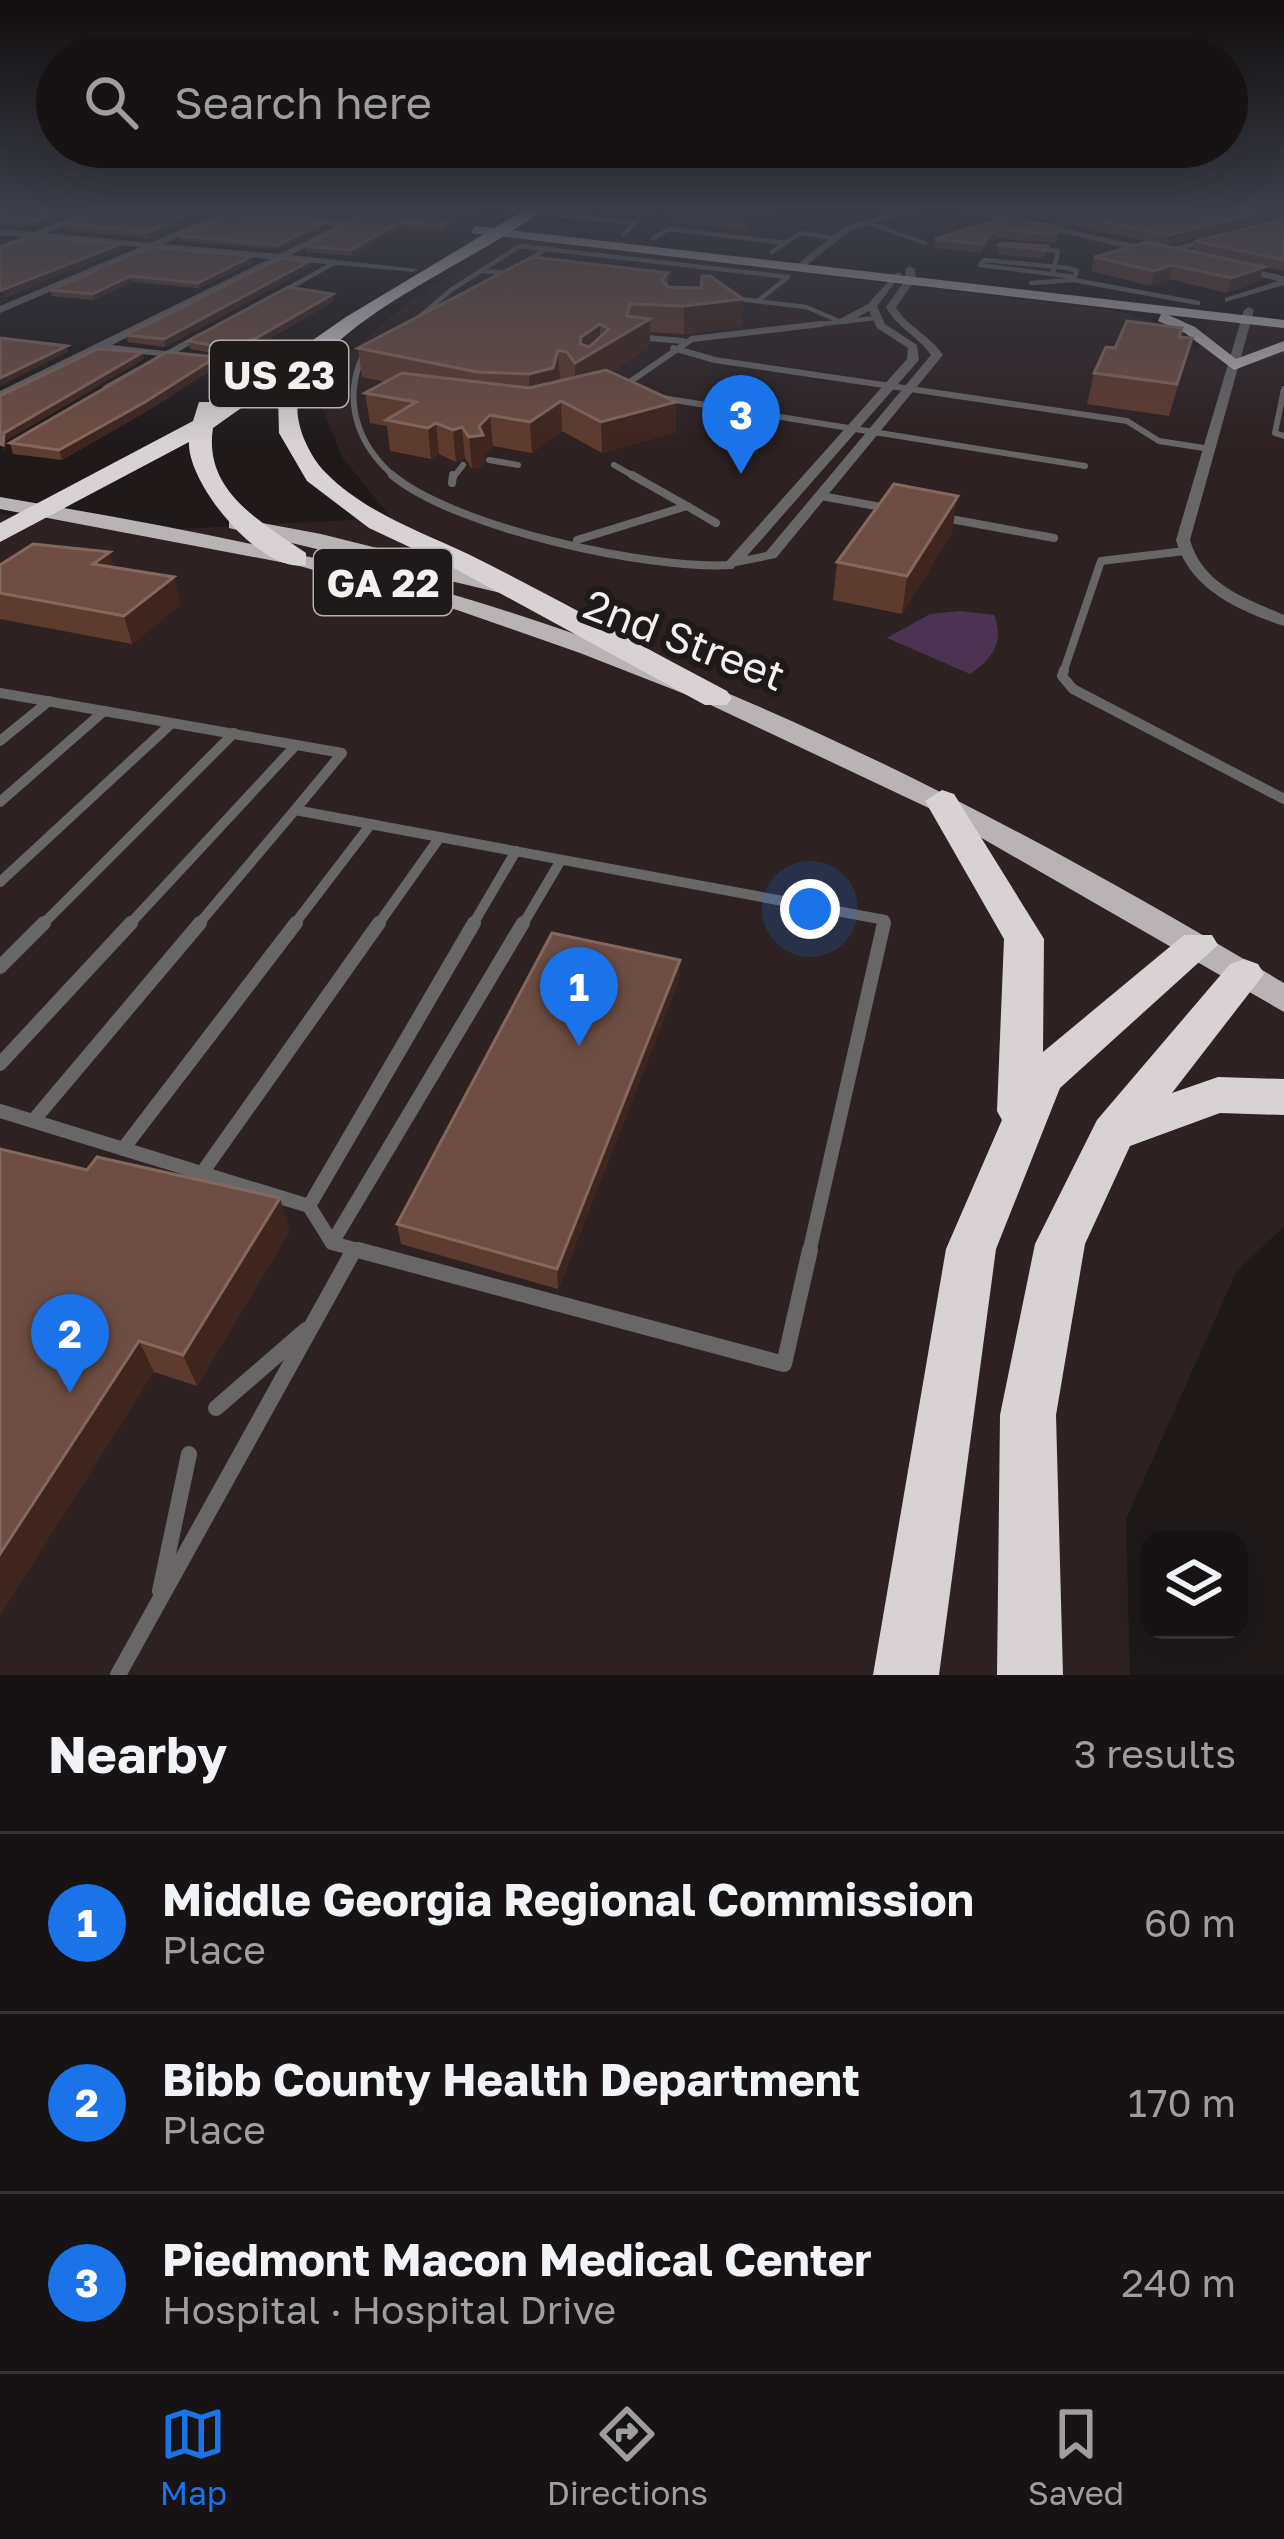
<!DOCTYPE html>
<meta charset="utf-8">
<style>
:root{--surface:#171314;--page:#201c1d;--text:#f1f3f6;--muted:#9e9ea0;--line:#363234;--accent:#1a73e8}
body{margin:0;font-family:"Golos Text",sans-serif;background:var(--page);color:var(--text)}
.controls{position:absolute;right:36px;bottom:36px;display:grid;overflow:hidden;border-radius:24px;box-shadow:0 12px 48px #0002}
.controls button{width:108px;height:108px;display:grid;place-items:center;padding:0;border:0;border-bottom:3px solid var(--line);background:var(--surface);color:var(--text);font:60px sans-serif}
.you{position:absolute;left:810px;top:909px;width:42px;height:42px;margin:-30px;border:9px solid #fff;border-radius:50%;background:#1a73e8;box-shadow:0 0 0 18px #1a73e833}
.badge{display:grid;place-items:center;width:78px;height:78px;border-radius:50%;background:var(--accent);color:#fff;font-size:39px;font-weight:700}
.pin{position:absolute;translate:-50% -99px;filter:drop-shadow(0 3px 6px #0008)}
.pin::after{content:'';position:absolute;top:63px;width:42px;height:36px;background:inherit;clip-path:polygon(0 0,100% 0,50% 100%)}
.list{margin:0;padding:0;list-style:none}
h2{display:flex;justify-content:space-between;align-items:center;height:156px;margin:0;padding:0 48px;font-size:51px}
h2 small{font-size:39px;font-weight:400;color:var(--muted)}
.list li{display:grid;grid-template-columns:78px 1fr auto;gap:36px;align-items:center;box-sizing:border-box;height:180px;padding:0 48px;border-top:3px solid var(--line)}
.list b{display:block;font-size:45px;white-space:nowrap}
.list p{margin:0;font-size:39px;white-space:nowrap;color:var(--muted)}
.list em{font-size:39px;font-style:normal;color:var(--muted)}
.icon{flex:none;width:66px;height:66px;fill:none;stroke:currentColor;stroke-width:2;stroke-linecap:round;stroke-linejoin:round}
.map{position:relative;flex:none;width:1284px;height:1675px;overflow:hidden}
.search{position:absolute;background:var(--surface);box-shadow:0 12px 48px #0002;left:36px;right:36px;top:36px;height:132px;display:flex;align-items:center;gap:30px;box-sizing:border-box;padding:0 42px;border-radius:66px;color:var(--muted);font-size:45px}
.sheet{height:696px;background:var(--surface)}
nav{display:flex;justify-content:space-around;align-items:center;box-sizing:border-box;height:168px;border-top:3px solid var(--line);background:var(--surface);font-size:33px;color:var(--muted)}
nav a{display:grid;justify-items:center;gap:6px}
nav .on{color:var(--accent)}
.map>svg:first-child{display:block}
.built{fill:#2d2122}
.water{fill:#4b3351}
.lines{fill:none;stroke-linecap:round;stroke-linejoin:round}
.lane-far5{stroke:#696668;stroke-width:4.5}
.lane-far4{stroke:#696668;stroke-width:6}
.lane-far3{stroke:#696668;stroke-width:8}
.lane-far2{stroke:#696668;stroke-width:10}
.lane-far1{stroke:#696668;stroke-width:14}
.lane{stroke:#696668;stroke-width:16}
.street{fill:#696668;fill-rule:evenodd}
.primary{fill:#b9b3b6;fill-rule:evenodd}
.highway{fill:#d9d2d5;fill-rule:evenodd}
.wall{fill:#5e3b2f}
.shaded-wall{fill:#3e251e}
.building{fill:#6e4e44;stroke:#83685f;stroke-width:3;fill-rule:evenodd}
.labels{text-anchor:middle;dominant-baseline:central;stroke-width:12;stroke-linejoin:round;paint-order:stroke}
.shield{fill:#1f191a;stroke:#b4b0b0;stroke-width:3}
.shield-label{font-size:39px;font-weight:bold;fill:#f4f0f0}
.street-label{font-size:42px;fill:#f4f0f0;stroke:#1f191a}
</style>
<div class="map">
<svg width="1284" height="1675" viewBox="0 0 1284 1675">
<rect width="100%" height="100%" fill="#1f191a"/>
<!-- built -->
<polygon class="built" points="514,238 1117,311 1176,329 1197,351 1211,319 1284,327 1284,1226 1236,1273 1126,1519 1130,1675 0,1675 0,514 140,531 391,518 342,457 318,396 343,359 401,308 500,241"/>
<!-- water -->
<path class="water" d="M 960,611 L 994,615 C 1005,642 992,659 970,674 L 887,638 L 930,614 Z"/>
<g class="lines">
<!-- lane-far5 -->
<g class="lane-far5">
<polyline points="573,212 547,214 636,223"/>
<polyline points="866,222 925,243"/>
<polyline points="623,235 649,209"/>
<polyline points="653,238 669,229 786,243"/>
<polyline points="1034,248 1058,251 1053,273"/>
<polyline points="772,252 800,233 835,238"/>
<polyline points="481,271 510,273 547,248"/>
<polyline points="1074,277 980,265 984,260 1067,268 1077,271 1074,280"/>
<polyline points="1031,283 1074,280 1198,303"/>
<polyline points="280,293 334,263"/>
<polyline points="730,298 806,307 839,321"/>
<polyline points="759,300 788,277"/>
<polyline points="411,324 451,290 520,246 788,277"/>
<polyline points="794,327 876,318"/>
</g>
<!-- lane-far4 -->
<g class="lane-far4">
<polyline points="636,337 683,341"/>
<polyline points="673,348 715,360 1127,421 1159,441 1210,449"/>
<path d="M 364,353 C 341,401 358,446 396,478"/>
<polyline points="106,388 200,336"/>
<polyline points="621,388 692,339 821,324"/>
<polyline points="1284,389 1275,433 1284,436"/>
<polyline points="656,397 1085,466"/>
<polyline points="489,460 518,465"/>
<polyline points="614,465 637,478"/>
<polyline points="453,478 463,465"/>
</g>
<!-- lane-far3 -->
<g class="lane-far3">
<path d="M 392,475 C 455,528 650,570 731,565"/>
<polyline points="632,475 687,506"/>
<polyline points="452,483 453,475"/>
<polyline points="821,496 892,509"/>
<polyline points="945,518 1054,538"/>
<polyline points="577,540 687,506 716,523"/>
<polyline points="1063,673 1101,561 1185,551"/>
</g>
<!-- lane-far2 -->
<g class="lane-far2">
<polyline points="1064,670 1062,676 1073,689 1284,799"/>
<polyline points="0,693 104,711 0,802"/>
<polyline points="104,711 342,753 295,810 885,920 884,926"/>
<polyline points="0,741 49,701"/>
<polyline points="0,882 172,723"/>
<polyline points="41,926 234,733"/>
<polyline points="128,926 296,745"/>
<polyline points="197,926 295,810"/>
<polyline points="293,926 371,824"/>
<polyline points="377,926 440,837"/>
<polyline points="472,926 516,851"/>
<polyline points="522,926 561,860"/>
</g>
<!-- lane-far1 -->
<g class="lane-far1">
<polyline points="0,967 44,923"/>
<polyline points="0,1064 131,923"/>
<polyline points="0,1111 309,1206 332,1243 369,1253"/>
<polyline points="33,1121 200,923"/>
<polyline points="123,1149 296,923"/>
<polyline points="202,1173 379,923"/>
<polyline points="309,1206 474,923"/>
<polyline points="332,1243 523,923"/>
<polyline points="353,1253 355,1249"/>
<polyline points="809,1253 884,923"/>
</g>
<!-- lane -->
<g class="lane">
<polyline points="358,1250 784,1364 810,1250"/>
<polyline points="216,1408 306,1330"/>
<polyline points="160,1591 189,1454"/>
<polyline points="118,1675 354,1250"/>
</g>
<!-- street -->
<g class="street">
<path d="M 94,209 L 106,209 L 46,233 L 150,243 L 229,209 L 348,220 L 370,209 L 381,209 L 291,255 L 418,269 L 413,272 L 281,260 L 112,345 L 226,358 L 232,361 L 230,363 L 101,350 L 0,400 L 0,391 L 269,259 L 152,248 L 0,313 L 0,306 L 140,247 L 35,238 L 0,251 L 0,245 L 22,237 L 0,235 L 0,229 L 33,232 ZM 229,216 L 339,225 L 279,254 L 163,244 Z"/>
<polygon points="909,209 924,209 851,230 803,268 795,266 845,226"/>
<polygon points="955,209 972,209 1163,250 1219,235 1223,238 1162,256"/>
<polygon points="1260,209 1271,209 1284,216 1284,221"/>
<path d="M 910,266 L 915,269 L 916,279 L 896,307 C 907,327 930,335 943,355 L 776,558 L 726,568 L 726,562 L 907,359 L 908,348 L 877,328 L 869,311 L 846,324 L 838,324 L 838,320 L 868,304 L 896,273 L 902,273 L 877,306 L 885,324 L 917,345 L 919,360 L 747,556 L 766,552 L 931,355 C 918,336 897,328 886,307 L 906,279 L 905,269 Z"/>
<polygon points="1238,266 1284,276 1284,285 1225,302 1225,298 1278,281 1235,271"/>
<path d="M 1249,307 L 1254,310 L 1190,540 C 1203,585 1245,598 1284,615 L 1284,626 C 1239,611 1189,589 1176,540 L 1244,310 Z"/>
</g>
<!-- primary -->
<g class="primary">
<polygon points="475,226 1284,320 1284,328 1168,315 1195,327 1236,359 1284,341 1284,351 1234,370 1185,333 1158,321 1161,314 471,233"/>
<path d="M 0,497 C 159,524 316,553 471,600 C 759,687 1026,829 1284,983 L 1284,1012 L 933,810 L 700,700 L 580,653 L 457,610 L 296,565 L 0,509 Z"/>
<polygon points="236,518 321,534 513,582 516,587 505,594 229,528 229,520"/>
</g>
<!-- highway -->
<g class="highway">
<path d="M 526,209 L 543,209 C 482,260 322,319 299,397 C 292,420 309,456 325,472 C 364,512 419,531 468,554 C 555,597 641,646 727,691 L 732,698 L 727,705 L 705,705 L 450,566 L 369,528 L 307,481 L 279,433 L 278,398 L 299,367 L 213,428 C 203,491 261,522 306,553 L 306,565 C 262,575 187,484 189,442 L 0,542 L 0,523 L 193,421 L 199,402 L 213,402 L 216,407 L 346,317 Z"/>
<polygon points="942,790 954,794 1044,939 1043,1052 1184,935 1212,935 1218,945 1060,1088 996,1249 939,1675 873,1675 946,1249 1002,1120 997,1111 1004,939 925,801"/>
<polygon points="1244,959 1258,964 1264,974 1172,1093 1218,1077 1284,1079 1284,1115 1220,1113 1130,1146 1085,1244 1056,1415 1063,1675 997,1675 1000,1415 1035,1244 1097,1120 1230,964"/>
</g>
</g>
<!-- wall -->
<g class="wall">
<polygon points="0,209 81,209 32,227 0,226"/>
<polygon points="218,209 149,238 65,230 63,224"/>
<polygon points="282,209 359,209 347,215"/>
<polygon points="378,209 480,209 442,231 401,228 352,256 306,252 305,246"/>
<polygon points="587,209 626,209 622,213"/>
<polygon points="669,209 780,209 747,231 669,222"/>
<polygon points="992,209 1284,209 1284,215 1166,245"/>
<polygon points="1009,216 1060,228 1058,237 1054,243 994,238 981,253 934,248 935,239"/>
<polygon points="1284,219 1284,271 1231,260 1259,281 1227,293 1169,279 1151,286 1091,271 1094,257 1193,252 1195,241"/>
<polygon points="322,228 278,249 181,241 180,236"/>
<polygon points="999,245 1048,246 1044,259 997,254"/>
<polygon points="151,247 253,262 199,288 133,282 93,300 52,296 50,290"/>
<polygon points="310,261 311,267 165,347 128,342 126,335"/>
<polygon points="668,273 668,287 742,326 684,334 650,332 650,347 609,372 676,402 676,432 602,453 562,431 532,453 493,446 484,455 485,466 472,469 465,458 456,462 439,454 431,459 390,451 387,426 370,423 365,393 385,382 362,377 358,348"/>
<polygon points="334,301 259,345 234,357 190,349 188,341"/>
<polygon points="1180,337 1192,338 1169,416 1087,404 1094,373 1115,348"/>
<polygon points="216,357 218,366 147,411 62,460 13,454 10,443"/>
<polygon points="952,532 902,614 833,600 837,562"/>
<polygon points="0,565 114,567 181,604 132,644 0,619"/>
<polygon points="679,980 558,1289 401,1244 397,1224"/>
<polygon points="0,1149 290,1230 197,1386 154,1372"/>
</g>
<!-- shaded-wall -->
<g class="shaded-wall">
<polygon points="64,209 81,209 32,227 31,222"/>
<polygon points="203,209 218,209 149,238 148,232"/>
<polygon points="470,209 480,209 442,231 442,225"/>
<polygon points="756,209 780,209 747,231 748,214"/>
<polygon points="1271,209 1284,209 1284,215 1166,245 1168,235"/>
<polygon points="400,222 401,228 352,256 351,250"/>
<polygon points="322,224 322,228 278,249 277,245"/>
<polygon points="996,229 994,238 981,253 982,244"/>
<polygon points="120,244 121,250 5,298 3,292"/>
<polygon points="252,256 253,262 199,288 198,283"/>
<polygon points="310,261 311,267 165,347 164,339"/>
<polygon points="1172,265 1169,279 1151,286 1155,271"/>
<polygon points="1264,267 1259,281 1227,293 1231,278"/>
<polygon points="131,276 133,282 93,300 92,294"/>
<polygon points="333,294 334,301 259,345 234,357 232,349"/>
<polygon points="743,299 742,326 684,334 684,306"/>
<polygon points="630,304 630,331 650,319 650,347 575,392 575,363 581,337 600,324 600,348 627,316"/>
<polygon points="67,346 68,352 0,386 0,378"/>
<polygon points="558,350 560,379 554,398 530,403 529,374"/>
<polygon points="143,352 144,359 6,441 5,453 3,445 4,433"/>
<polygon points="216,357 218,366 147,411 62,460 59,450"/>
<polygon points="561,401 562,431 532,453 530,422"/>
<polygon points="676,402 676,432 602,453 601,422"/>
<polygon points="490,415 493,446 484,455 485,466 472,469 469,437"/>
<polygon points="436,423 439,454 431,459 428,428"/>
<polygon points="462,427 465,458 456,462 453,430"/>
<polygon points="958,496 952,532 902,614 907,576"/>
<polygon points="110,552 117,578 93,564"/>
<polygon points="174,577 181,604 132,644 124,616"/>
<polygon points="680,960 679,980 558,1289 557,1269"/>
<polygon points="280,1198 290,1230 197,1386 183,1355"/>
<polygon points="139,1341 154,1372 0,1616 0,1554"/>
</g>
<!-- building -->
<g class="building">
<polygon points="0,209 64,209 31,222 0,220"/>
<polygon points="99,209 203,209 148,232 63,224"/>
<polygon points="378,209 470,209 442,225 400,222 351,250 305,246"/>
<polygon points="704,209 756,209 748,214"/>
<polygon points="1042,209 1271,209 1168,235"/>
<polygon points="229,216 322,224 277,245 180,236"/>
<polygon points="1009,216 1060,228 1056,234 996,229 982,244 935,239"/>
<polygon points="1284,219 1284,260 1195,241"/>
<polygon points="34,237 120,244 0,291 0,247"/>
<polygon points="1148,242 1264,267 1231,278 1172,265 1155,271 1094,257"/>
<polygon points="1001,243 1048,246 1046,250 999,245"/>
<polygon points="151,247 252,256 198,283 131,276 92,294 50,290"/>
<path d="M 532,257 L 668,273 L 662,280 L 668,287 L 701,288 L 702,276 L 710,276 L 743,299 L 684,306 L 630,304 L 627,316 L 650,319 L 575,363 L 567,352 L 558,350 L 553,368 L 529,374 L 477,372 L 358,348 ZM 600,324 L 609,329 L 589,347 L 580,344 L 581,337 Z"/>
<polygon points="281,258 310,261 164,339 126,335"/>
<polygon points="288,287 333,294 258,337 232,349 188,341"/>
<polygon points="1127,321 1182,328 1179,337 1192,338 1177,384 1094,373 1106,347 1115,348"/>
<polygon points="0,338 67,346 0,378"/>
<polygon points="98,349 143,352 4,433 3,445 0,444 0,396"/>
<polygon points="167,352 216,357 145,402 59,450 10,443"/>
<polygon points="606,370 676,402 601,422 561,401 530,422 490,415 479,426 483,435 469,437 462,427 453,430 436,423 428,428 386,420 416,402 365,393 402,373 529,388"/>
<polygon points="894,484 958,496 907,576 837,562"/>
<polygon points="33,544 110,552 93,564 174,577 124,616 0,593 0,565"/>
<polygon points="552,933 680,960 557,1269 397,1224"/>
<polygon points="0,1149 87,1170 97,1157 280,1198 183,1355 139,1341 0,1554"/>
</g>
<!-- sky -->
<linearGradient id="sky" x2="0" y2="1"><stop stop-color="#110e0e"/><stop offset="0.47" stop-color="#3c3e49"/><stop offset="1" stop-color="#3c3e49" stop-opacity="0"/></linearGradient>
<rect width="1284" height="444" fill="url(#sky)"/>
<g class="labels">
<!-- shield labels -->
<g class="shield">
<rect x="210" y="341" width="138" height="66" rx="9"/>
<rect x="314" y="549" width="138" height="66" rx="9"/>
</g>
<g class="shield-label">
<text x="279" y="374">US 23</text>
<text x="383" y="582">GA 22</text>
</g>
<!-- street labels -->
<g class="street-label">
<text transform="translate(685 639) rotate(21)">2nd Street</text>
</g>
</g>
</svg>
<div class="controls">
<button><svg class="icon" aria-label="layers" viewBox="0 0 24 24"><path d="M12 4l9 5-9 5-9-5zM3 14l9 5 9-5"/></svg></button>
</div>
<div class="you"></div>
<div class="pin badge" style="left:579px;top:1046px">1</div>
<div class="pin badge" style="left:70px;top:1393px">2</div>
<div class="pin badge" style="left:741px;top:474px">3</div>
<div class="search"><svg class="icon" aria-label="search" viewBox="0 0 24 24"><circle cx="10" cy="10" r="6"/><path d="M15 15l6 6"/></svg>Search here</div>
</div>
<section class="sheet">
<h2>Nearby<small>3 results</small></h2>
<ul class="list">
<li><span class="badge">1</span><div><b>Middle Georgia Regional Commission</b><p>Place</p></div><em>60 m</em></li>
<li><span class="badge">2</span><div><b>Bibb County Health Department</b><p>Place</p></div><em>170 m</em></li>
<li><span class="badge">3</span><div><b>Piedmont Macon Medical Center</b><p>Hospital · Hospital Drive</p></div><em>240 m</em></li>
</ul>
</section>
<nav>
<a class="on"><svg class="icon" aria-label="map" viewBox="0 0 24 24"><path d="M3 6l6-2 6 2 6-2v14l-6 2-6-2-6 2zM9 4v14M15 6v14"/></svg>Map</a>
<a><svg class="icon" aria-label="directions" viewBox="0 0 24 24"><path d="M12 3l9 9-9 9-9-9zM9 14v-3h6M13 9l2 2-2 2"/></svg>Directions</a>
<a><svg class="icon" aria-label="saved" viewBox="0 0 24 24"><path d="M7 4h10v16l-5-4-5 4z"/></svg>Saved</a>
</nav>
